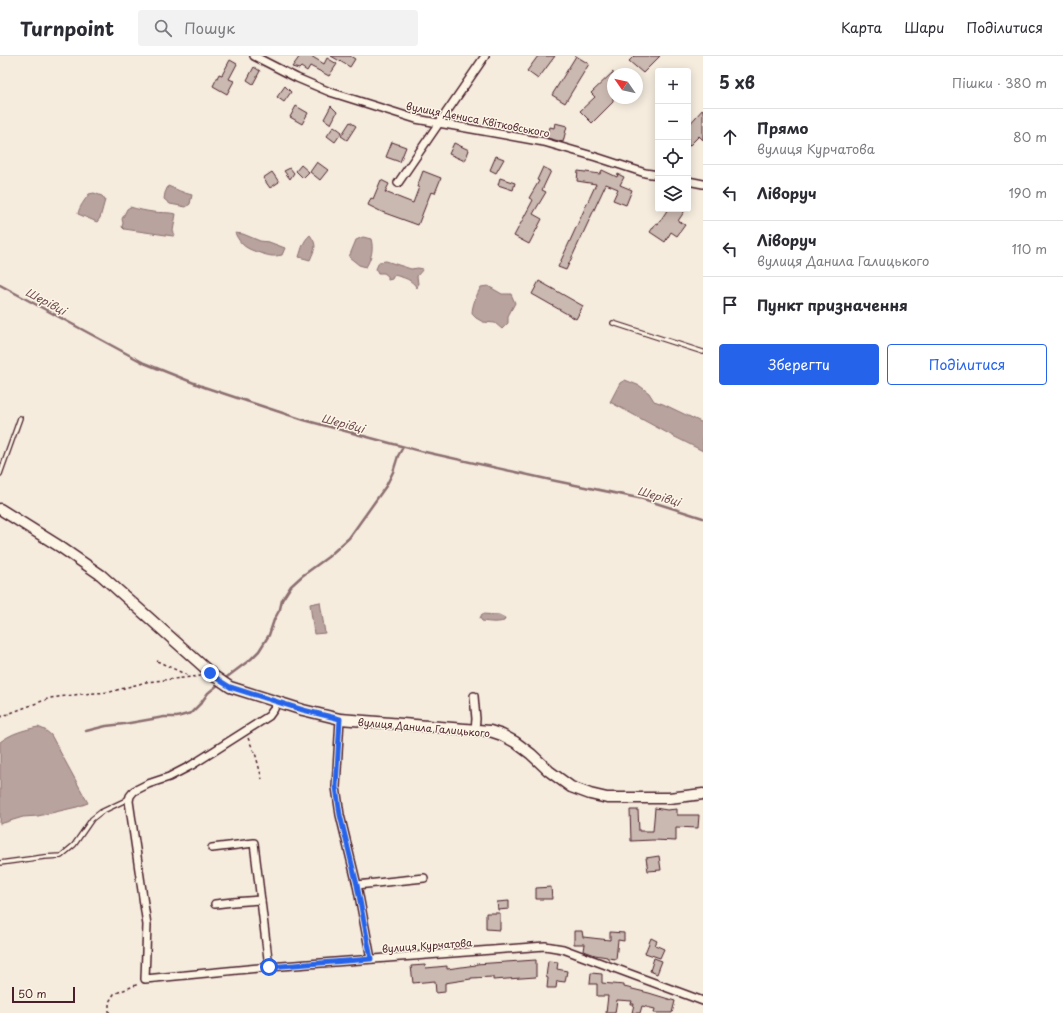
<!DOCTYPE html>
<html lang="uk">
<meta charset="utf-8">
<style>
:root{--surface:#fff;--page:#f2f2f3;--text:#2b2b33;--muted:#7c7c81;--line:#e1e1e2;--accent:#2563eb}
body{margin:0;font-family:"Playpen Sans",sans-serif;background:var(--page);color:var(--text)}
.controls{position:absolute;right:12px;top:12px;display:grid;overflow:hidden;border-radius:4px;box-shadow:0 2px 10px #0003}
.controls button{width:36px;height:36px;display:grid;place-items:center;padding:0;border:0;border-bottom:1px solid var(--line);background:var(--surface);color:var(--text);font:20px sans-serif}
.compass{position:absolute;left:607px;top:12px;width:36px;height:36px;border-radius:50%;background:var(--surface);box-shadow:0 2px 10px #0003;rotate:304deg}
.scale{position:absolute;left:12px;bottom:10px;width:63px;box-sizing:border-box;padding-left:4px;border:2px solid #4a1f2b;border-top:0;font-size:11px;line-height:14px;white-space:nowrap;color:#4a1f2b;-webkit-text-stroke:3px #fcf5e5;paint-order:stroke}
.stop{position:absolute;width:12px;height:12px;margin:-9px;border:3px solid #2563eb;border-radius:50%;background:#fff}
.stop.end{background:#2563eb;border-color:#fff;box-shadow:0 1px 4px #0008}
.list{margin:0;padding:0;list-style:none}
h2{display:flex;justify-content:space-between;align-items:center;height:52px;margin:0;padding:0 16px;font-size:17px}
h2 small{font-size:13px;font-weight:400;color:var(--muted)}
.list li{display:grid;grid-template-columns:26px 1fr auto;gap:12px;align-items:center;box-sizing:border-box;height:56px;padding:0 16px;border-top:1px solid var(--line)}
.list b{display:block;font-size:15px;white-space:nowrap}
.list p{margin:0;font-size:13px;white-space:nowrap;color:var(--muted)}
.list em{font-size:13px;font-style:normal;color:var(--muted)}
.actions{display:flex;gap:8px;padding:12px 16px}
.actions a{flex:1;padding:9px 0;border:1px solid var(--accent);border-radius:4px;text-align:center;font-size:14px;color:var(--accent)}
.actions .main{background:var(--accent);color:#fff}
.icon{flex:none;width:22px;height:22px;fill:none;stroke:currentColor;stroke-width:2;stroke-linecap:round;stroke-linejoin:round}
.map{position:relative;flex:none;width:703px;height:957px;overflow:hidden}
header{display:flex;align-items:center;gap:24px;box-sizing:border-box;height:56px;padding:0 20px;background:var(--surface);border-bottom:1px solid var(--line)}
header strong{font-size:19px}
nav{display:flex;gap:22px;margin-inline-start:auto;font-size:14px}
.search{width:280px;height:36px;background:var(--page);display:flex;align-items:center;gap:10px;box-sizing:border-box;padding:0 14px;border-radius:4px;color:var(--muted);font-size:15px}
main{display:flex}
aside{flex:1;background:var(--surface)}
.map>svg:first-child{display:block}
.water{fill:#b8a39e;stroke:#8c6e70}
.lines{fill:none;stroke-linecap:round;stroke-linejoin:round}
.stream{stroke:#8c6e70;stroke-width:2.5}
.building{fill:#cab9b1;stroke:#4a1f2b}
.lane-casing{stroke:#4a1f2b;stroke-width:6}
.street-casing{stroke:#4a1f2b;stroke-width:10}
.secondary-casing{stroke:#4a1f2b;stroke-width:13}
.path{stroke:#4a1f2b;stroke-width:1.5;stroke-dasharray:3 3;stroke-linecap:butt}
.lane{stroke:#fcf5e5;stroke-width:3.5}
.street{stroke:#fcf5e5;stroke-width:7}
.secondary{stroke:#fcf5e5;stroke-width:10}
.route{stroke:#2563eb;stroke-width:5}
.labels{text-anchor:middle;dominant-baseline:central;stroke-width:3;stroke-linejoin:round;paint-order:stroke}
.street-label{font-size:10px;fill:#4a1f2b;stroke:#fcf5e5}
.water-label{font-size:11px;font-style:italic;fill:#704d53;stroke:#fcf5e5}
</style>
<header>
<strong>Turnpoint</strong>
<div class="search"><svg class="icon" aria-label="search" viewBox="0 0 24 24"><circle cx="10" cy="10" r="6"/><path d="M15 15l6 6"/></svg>Пошук</div>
<nav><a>Карта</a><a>Шари</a><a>Поділитися</a></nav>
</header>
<main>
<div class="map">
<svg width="703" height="957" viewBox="0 0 703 957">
<rect width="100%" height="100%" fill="#f5ecde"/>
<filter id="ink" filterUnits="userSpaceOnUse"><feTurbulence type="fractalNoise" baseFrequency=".025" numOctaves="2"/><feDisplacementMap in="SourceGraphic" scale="8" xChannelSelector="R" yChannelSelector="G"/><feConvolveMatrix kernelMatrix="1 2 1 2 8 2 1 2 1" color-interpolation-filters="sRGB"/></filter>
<g filter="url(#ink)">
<!-- water -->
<g class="water">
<path d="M 168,130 C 176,133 183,137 192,139 L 190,148 L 186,151 L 170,148 L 164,143 L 165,137 Z"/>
<path d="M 94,137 L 102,140 L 105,144 L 100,162 L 97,166 L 78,158 C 79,151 85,144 89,138 Z"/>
<path d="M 130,151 C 137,153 145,155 153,156 C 161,157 168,156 176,158 L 173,175 L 175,179 L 173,180 L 124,173 L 122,171 L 123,167 L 122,163 L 127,153 Z"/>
<path d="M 235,177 L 243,178 L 260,185 L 269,186 L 285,192 L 282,199 C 272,201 270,200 260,197 C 247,193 241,190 235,177 Z"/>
<path d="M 310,179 C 318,190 315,192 310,204 L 299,201 C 302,192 303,185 310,179 Z"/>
<path d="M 363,181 L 371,183 C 374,193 371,203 366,211 L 359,209 L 349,201 L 356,184 Z"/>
<path d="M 386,205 L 411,213 L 418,212 L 423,213 L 417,220 L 418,228 L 417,232 C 411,223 405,222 394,219 L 392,223 L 388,224 L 388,220 L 384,217 L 378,217 L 376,213 L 379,206 Z"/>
<path d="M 488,230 L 502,238 L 511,238 L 515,247 L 508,260 L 508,267 L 502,273 L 495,267 L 483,266 L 476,262 L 472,258 C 472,249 477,238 481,231 Z"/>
<polygon points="625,324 640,330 649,337 654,345 663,348 703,367 703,395 671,379 610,346 620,327"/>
<polygon points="320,546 325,577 314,578 310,548"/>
<path d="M 482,558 L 499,559 L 505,562 L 504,565 C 497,567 489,566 482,565 L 480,562 Z"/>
<path d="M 38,671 L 45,674 L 51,679 L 88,747 L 77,751 L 38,760 L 23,761 L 0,768 L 0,686 C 12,677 24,674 38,671 Z"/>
</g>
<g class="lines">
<!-- stream -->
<g class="stream">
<polyline points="0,229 144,307 204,331 304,364 416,394 551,424 643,443 703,462"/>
<polyline points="223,624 251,603 259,595 269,579 274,564 280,553 282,544 291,530 302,520 328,501 349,482 386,430 393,416 398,400 403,391"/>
<polyline points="86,675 106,670 124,668 164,661 177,661 191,657 201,647 208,637 219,628"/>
</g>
</g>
<!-- building -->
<g class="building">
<polygon points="300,0 311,0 324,8 327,2 337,8 329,20 310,10 307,15 301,11 299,13 292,11"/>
<polygon points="331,0 350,0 355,3 350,11"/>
<polygon points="538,0 555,0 538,23 527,15"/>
<polygon points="576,0 589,8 565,47 552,39"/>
<polygon points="634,0 660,0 643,17 629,5"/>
<polygon points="230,4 237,8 229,23 234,25 227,38 213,30 219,18 222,19"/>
<polygon points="254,11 260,15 253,28 247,24"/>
<polygon points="613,16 613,46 592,67 580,55 595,41 591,37"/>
<polygon points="285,30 291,36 284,46 277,41"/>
<polygon points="296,50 308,57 302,68 290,61"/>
<polygon points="331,50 337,56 331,68 324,63"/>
<polygon points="703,53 703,84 699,80 688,91 688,70"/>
<polygon points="350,66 356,70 347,84 341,80"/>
<polygon points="555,67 567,70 563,86 547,82 550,71 554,72"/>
<polygon points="334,70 342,76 335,86 327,80"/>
<polygon points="392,86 406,91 400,106 386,101"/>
<polygon points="454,87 469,94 465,105 449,98"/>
<polygon points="496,100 504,103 496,117 490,114"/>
<polygon points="317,106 328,114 320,124 310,116"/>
<polygon points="301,109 309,116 303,122 296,115"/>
<polygon points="543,111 551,115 542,134 546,136 533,158 542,163 529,188 514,180 533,144 529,142 539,125 537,124"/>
<polygon points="290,112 294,117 290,123 284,115"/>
<polygon points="602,114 617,121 618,118 624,121 620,129 632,134 626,149 613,144 618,133 606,128 566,214 558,211 596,128 577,125 578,115 600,118"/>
<polygon points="423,115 441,122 435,137 431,136 418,169 382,156 368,149 371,142 373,143 381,124 389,128 385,136 413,147 419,131 417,131"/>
<polygon points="272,116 279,126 270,132 263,122"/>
<polygon points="500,122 515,127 513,134 498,129"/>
<polygon points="668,153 686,153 678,165 685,169 677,180 671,176 665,186 650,176 656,167 658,168"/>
<polygon points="539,225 583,250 576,263 532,238"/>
<polygon points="655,752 667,754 677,753 677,759 699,759 698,772 676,771 676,785 653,784 631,785 630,754 638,754 639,775 653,775"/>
<polygon points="659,800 661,814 648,815 646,802"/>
<polygon points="551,831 552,843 536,843 536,832"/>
<polygon points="509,845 509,853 498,854 497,846"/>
<polygon points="486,857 500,857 500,874 486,873"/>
<polygon points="574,875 582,875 583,881 610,884 610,876 624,877 624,885 618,884 616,903 607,902 607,901 595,899 584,895 585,888 574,888"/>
<polygon points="651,882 657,885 655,889 664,893 660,902 645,897"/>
<polygon points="654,902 662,905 657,918 650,915"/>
<polygon points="536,904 536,921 493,924 493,921 471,922 471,923 445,927 445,936 436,937 435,925 413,927 411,910 425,909 426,912 447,910 447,913 476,909 476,908"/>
<polygon points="548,905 558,906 557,913 567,915 565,926 557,925 556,932 547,932 548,922 546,921"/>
<polygon points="591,917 602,918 602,927 624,929 624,931 649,937 675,945 672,957 654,957 655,953 642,950 640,957 632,957 634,948 631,948 632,945 617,944 615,957 606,957 608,940 597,940 597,928 590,928"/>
</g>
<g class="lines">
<!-- lane casing -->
<g class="lane-casing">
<g id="lane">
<polyline points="613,267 703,296"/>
<polyline points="0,418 20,362"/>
<polyline points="0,807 44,801 61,800 74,789 92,763 101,756 124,745 129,741"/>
</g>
</g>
<!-- street casing -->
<g class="street-casing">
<g id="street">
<polyline points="254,0 297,22 330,36 416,63 544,86 596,101 645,117 658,119"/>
<polyline points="688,125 703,128"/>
<polyline points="398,127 485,0"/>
<polyline points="474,640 476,663 475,674"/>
<polyline points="276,646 274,653 269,660 192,709 169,721 148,728 134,735 130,740 129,745 147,869 145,923 269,911 545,890 563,893 703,945"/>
<polyline points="340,663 336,731 340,759 357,829 371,903"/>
<polyline points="212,792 254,787 269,911"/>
<polyline points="357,829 424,822"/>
<polyline points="215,848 233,846 261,844"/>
</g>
</g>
<!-- secondary casing -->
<g class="secondary-casing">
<polyline id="secondary" points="0,453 59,490 101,519 214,620 230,631 303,654 340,663 490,675 502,679 515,686 531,698 549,715 571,731 590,738 607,742 669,742 703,738"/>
</g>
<!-- path -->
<g class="path">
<polyline points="157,605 189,620"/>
<polyline points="0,661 50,642 82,638 110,636 146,626 201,620"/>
<polyline points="248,682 256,700 262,723"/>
<polyline points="109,957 109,946 114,938 136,929 139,927"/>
</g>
<!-- lane -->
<use href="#lane" class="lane"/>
<!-- street -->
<use href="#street" class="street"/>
<!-- secondary -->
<use href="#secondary" class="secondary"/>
</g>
</g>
<g class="lines" filter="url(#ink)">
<!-- route -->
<polyline class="route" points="210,617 222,626 230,631 303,654 340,663 336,731 340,759 357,829 371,903 269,911"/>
</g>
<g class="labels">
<!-- street labels -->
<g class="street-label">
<text transform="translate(478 63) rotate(11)">вулиця Дениса Квітковського</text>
<text transform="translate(424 671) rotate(5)">вулиця Данила Галицького</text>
<text transform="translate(427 889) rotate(-4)">вулиця Курчатова</text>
</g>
<!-- water labels -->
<g class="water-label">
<text transform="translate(46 245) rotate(28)">Шерівці</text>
<text transform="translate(343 367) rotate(15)">Шерівці</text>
<text transform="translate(659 440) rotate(16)">Шерівці</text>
</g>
</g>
</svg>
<div class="controls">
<button>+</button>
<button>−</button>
<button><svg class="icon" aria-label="locate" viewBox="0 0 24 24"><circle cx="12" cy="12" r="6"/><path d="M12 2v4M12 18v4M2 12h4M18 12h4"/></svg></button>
<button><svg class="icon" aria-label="layers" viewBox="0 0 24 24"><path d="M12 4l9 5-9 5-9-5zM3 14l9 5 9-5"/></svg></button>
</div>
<svg class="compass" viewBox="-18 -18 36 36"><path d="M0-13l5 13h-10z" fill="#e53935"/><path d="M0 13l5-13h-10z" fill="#7c7c81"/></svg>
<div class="scale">50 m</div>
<div class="stop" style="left:269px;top:911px"></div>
<div class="stop end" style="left:210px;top:617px"></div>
</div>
<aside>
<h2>5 хв<small>Пішки · 380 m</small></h2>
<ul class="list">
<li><svg class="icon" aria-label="ahead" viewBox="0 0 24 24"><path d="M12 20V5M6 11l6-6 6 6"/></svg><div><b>Прямо</b><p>вулиця Курчатова</p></div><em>80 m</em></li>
<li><svg class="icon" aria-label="left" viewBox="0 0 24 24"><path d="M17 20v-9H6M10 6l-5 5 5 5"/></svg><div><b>Ліворуч</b></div><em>190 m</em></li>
<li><svg class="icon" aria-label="left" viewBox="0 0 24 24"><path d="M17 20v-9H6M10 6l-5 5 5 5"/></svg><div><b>Ліворуч</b><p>вулиця Данила Галицького</p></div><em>110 m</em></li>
<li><svg class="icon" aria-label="arrive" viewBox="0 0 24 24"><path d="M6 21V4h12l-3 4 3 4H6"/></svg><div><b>Пункт призначення</b></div></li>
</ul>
<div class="actions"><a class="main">Зберегти</a><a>Поділитися</a></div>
</aside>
</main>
